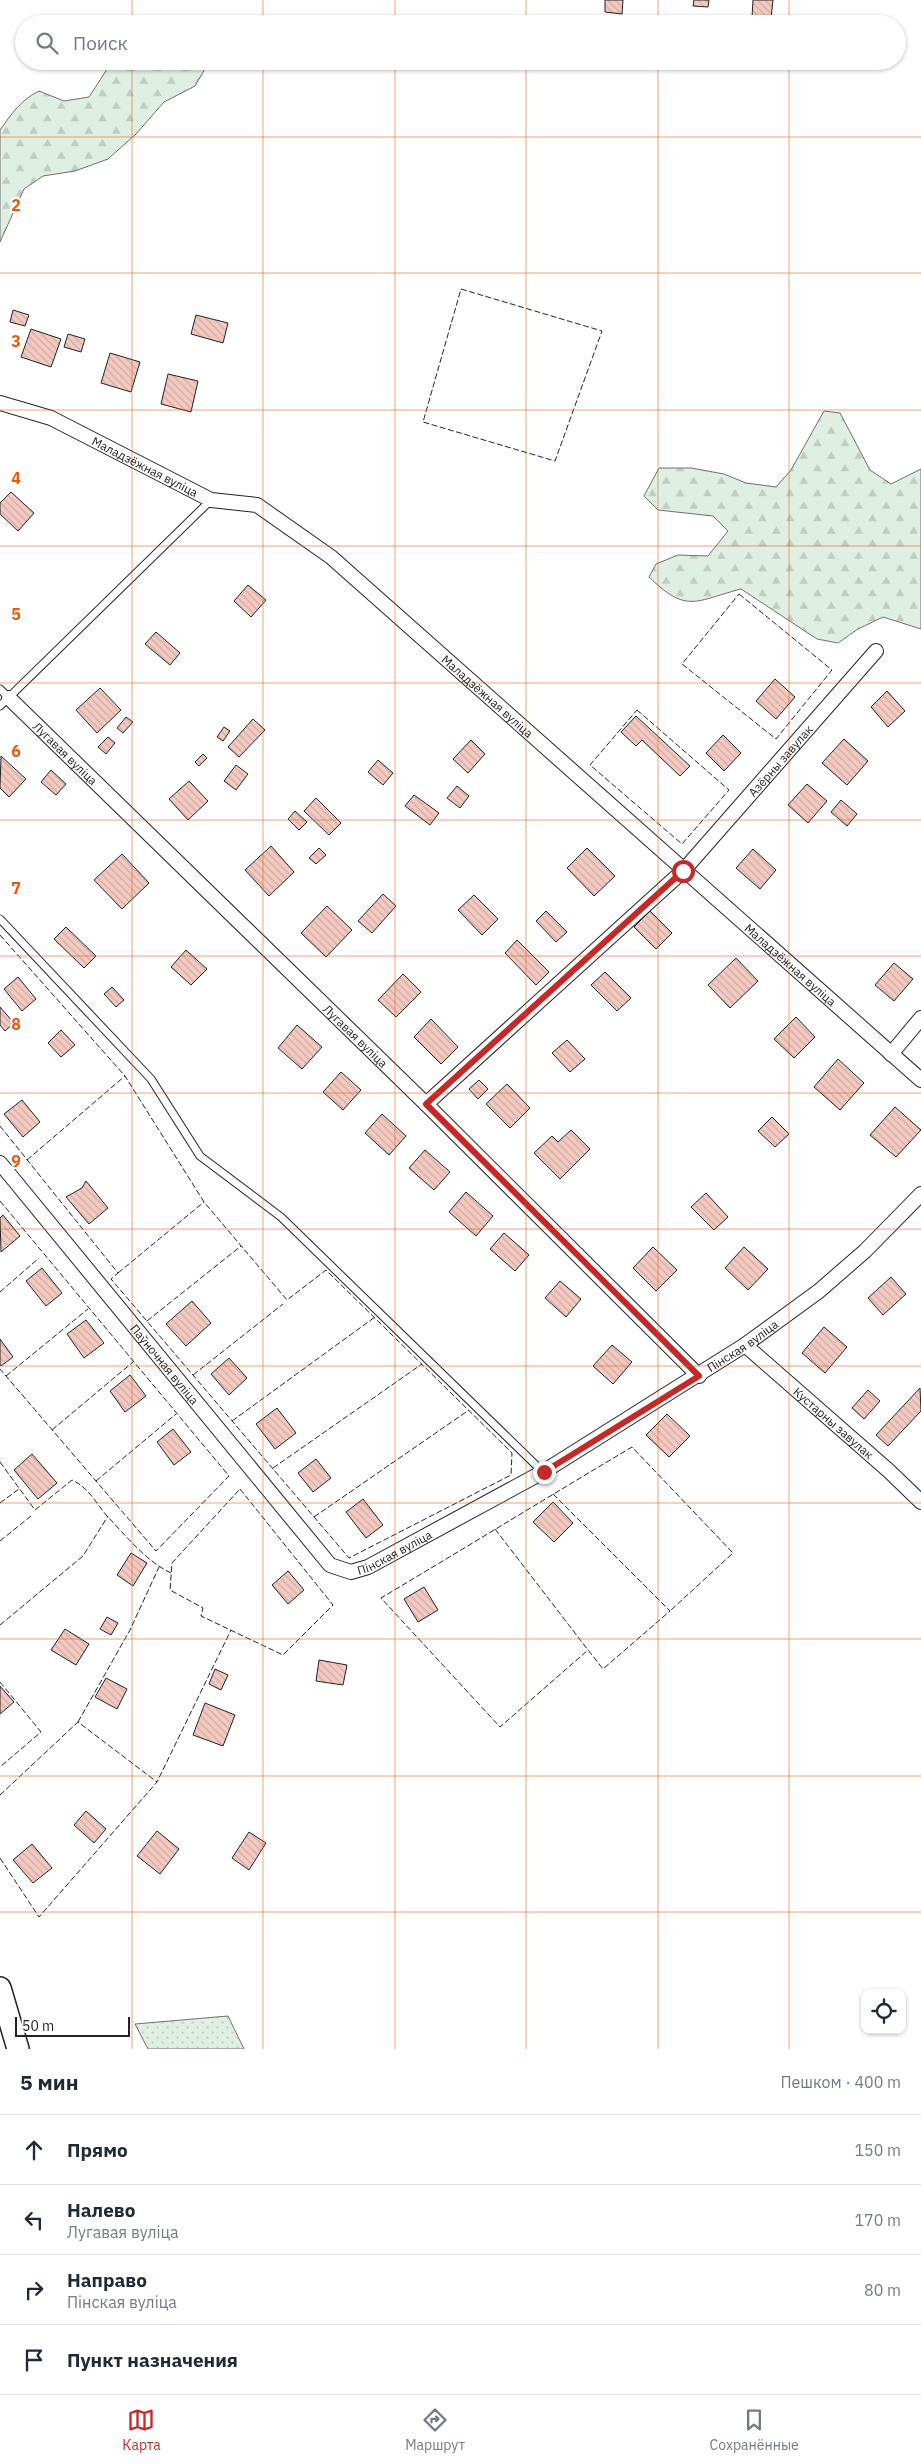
<!DOCTYPE html>
<html lang="ru">
<meta charset="utf-8">
<style>
:root{--surface:#fff;--page:#f2f2f3;--text:#1f2937;--muted:#747a83;--line:#e0e1e3;--accent:#c62828}
body{margin:0;font-family:"IBM Plex Sans",sans-serif;background:var(--page);color:var(--text)}
.controls{position:absolute;right:15px;bottom:15px;display:grid;overflow:hidden;border-radius:10px;box-shadow:0 1px 4px #0004}
.controls button{width:45px;height:45px;display:grid;place-items:center;padding:0;border:0;border-bottom:1px solid var(--line);background:var(--surface);color:var(--text);font:25px sans-serif}
.scale{position:absolute;left:15px;bottom:12px;width:115px;box-sizing:border-box;padding-left:5px;border:2px solid #222;border-top:0;font-size:14px;line-height:18px;white-space:nowrap;color:#222;-webkit-text-stroke:4px #fff;paint-order:stroke}
.stop{position:absolute;width:15px;height:15px;margin:-11px;border:4px solid #c62828;border-radius:50%;background:#fff}
.stop.end{background:#c62828;border-color:#fff;box-shadow:0 1px 5px #0008}
.list{margin:0;padding:0;list-style:none}
h2{display:flex;justify-content:space-between;align-items:center;height:65px;margin:0;padding:0 20px;font-size:21px}
h2 small{font-size:16px;font-weight:400;color:var(--muted)}
.list li{display:grid;grid-template-columns:32px 1fr auto;gap:15px;align-items:center;box-sizing:border-box;height:70px;padding:0 20px;border-top:1px solid var(--line)}
.list b{display:block;font-size:19px;white-space:nowrap}
.list p{margin:0;font-size:16px;white-space:nowrap;color:var(--muted)}
.list em{font-size:16px;font-style:normal;color:var(--muted)}
.icon{flex:none;width:28px;height:28px;fill:none;stroke:currentColor;stroke-width:2;stroke-linecap:round;stroke-linejoin:round}
.map{position:relative;flex:none;width:921px;height:2049px;overflow:hidden}
.search{position:absolute;background:var(--surface);box-shadow:0 1px 4px #0004;left:15px;right:15px;top:15px;height:55px;display:flex;align-items:center;gap:12px;box-sizing:border-box;padding:0 18px;border-radius:28px;color:var(--muted);font-size:19px}
.sheet{height:345px;background:var(--surface)}
nav{display:flex;justify-content:space-around;align-items:center;box-sizing:border-box;height:70px;border-top:1px solid var(--line);background:var(--surface);font-size:14px;color:var(--muted)}
nav a{display:grid;justify-items:center;gap:2px}
nav .on{color:var(--accent)}
.map>svg:first-child{display:block}
.grass{fill:url(#grass-dots);stroke:#6f6f6f}
.forest{fill:url(#forest-firs);stroke:#6f6f6f}
.building{fill:url(#building-back-hatch);stroke:#222}
.lines{fill:none;stroke-linecap:round;stroke-linejoin:round}
.service-casing{stroke:#222;stroke-width:9}
.minor-casing{stroke:#222;stroke-width:16}
.primary-casing{stroke:#222;stroke-width:24}
.service{stroke:#fff;stroke-width:7}
.minor{stroke:#fff;stroke-width:14}
.primary{stroke:#fff;stroke-width:21}
.fence{stroke:#222;stroke-width:1;stroke-dasharray:6 2.5;stroke-linecap:butt}
.route{stroke:#c62828;stroke-width:6}
.grid{fill:none;stroke:#e8590c;stroke-width:1;stroke-opacity:0.55}
.labels{text-anchor:middle;dominant-baseline:central;stroke-width:4;stroke-linejoin:round;paint-order:stroke}
.street-label{font-size:12px;fill:#222;stroke:#fff}
.grid-label{font-size:16px;text-anchor:middle;font-weight:bold;fill:#e8590c;stroke:#fff;stroke-width:4;stroke-linejoin:round;paint-order:stroke}
</style>
<div class="map">
<svg width="921" height="2049" viewBox="0 0 921 2049">
<defs>
<pattern id="grass-dots" width="8" height="8" patternUnits="userSpaceOnUse" patternTransform="scale(1.25)"><rect width="8" height="8" fill="#e0efe3"/><path d="M2 2h.1M6 6h.1" fill="none" stroke="#c0cdc2" stroke-width="1.8" stroke-linecap="round"/></pattern>
<pattern id="forest-firs" width="22" height="20" patternUnits="userSpaceOnUse" patternTransform="scale(1.25)"><rect width="22" height="20" fill="#e0efe3"/><path d="M5 1l3.5 6h-7zM16 11l3.5 6h-7z" fill="#c0cdc2"/></pattern>
<pattern id="building-back-hatch" width="6" height="6" patternUnits="userSpaceOnUse" patternTransform="scale(1.25)"><rect width="6" height="6" fill="#f3c9c0"/><path d="M-1 5l2 2M0 0l6 6M5-1l2 2" fill="none" stroke="#d0aca5"/></pattern>
</defs>
<rect width="100%" height="100%" fill="#fff"/>
<!-- grass -->
<polygon class="grass" points="228,2016 244,2049 148,2049 135,2024"/>
<!-- forest -->
<g class="forest">
<path d="M 135,61 L 209,62 L 195,86 L 164,102 L 136,134 L 108,159 L 75,171 L 43,176 L 24,189 L 0,242 L 0,130 C 12,113 21,100 39,91 L 64,101 L 89,97 L 111,63 Z"/>
<path d="M 824,411 L 840,413 L 870,470 L 891,484 L 921,469 L 921,629 L 883,617 L 858,629 L 838,643 L 817,639 L 741,589 C 695,601 687,614 649,577 L 656,564 L 678,555 L 708,556 L 728,531 L 713,516 L 658,510 L 644,496 L 659,468 L 691,468 L 724,474 L 746,483 L 776,487 L 791,470 Z"/>
</g>
<!-- building -->
<g class="building">
<polygon points="605,0 623,0 622,14 605,12"/>
<polygon points="694,0 709,0 708,7 693,6"/>
<polygon points="753,0 773,0 771,18 752,17"/>
<polygon points="13,310 29,315 25,326 10,322"/>
<polygon points="196,315 228,323 223,343 191,334"/>
<polygon points="31,329 61,339 51,367 21,357"/>
<polygon points="68,334 85,339 81,352 64,347"/>
<polygon points="110,353 140,362 131,392 101,383"/>
<polygon points="168,374 198,381 191,412 161,404"/>
<polygon points="11,492 34,513 18,531 0,514 0,503"/>
<polygon points="248,585 266,600 251,617 234,601"/>
<polygon points="156,632 180,653 170,665 145,644"/>
<polygon points="775,679 795,697 776,719 756,701"/>
<polygon points="100,688 121,710 97,733 76,710"/>
<polygon points="887,691 905,711 888,727 871,707"/>
<polygon points="636,716 690,766 680,776 642,740 636,746 621,732"/>
<polygon points="126,717 133,722 123,733 117,728"/>
<polygon points="253,719 265,730 239,757 228,747"/>
<polygon points="224,727 230,731 223,741 217,737"/>
<polygon points="723,735 741,753 724,771 706,753"/>
<polygon points="108,737 115,743 106,754 98,747"/>
<polygon points="844,739 868,761 847,785 822,763"/>
<polygon points="471,740 485,754 468,773 453,759"/>
<polygon points="203,754 207,758 199,766 195,762"/>
<polygon points="1,756 26,779 9,797 0,788"/>
<polygon points="378,760 393,773 383,785 368,772"/>
<polygon points="236,765 248,774 236,790 224,781"/>
<polygon points="51,770 66,784 56,795 41,782"/>
<polygon points="189,781 208,801 188,820 169,799"/>
<polygon points="807,784 827,801 808,823 788,805"/>
<polygon points="457,786 469,796 460,808 447,798"/>
<polygon points="414,795 439,813 430,825 405,806"/>
<polygon points="316,798 341,823 329,835 304,811"/>
<polygon points="841,800 857,814 847,826 831,812"/>
<polygon points="295,811 307,822 299,830 288,819"/>
<polygon points="271,846 294,872 269,896 245,870"/>
<polygon points="319,848 326,855 316,864 309,858"/>
<polygon points="587,848 615,876 594,896 567,868"/>
<polygon points="753,849 776,870 760,889 736,868"/>
<polygon points="122,854 149,883 122,909 94,880"/>
<polygon points="383,894 396,906 372,933 358,921"/>
<polygon points="474,895 498,919 482,935 458,910"/>
<polygon points="327,906 352,930 326,957 301,933"/>
<polygon points="546,911 567,932 556,942 536,921"/>
<polygon points="650,911 672,933 656,949 634,927"/>
<polygon points="66,927 96,956 84,968 54,939"/>
<polygon points="517,940 549,972 536,985 505,953"/>
<polygon points="186,950 207,969 191,985 171,967"/>
<polygon points="736,958 758,981 730,1008 708,985"/>
<polygon points="894,963 913,979 894,1001 875,985"/>
<polygon points="605,972 631,998 617,1011 591,985"/>
<polygon points="403,974 421,992 396,1017 378,1000"/>
<polygon points="18,977 36,999 22,1011 4,989"/>
<polygon points="112,987 124,1000 116,1007 104,994"/>
<polygon points="0,1007 14,1023 5,1031 0,1025"/>
<polygon points="796,1017 815,1037 794,1058 774,1039"/>
<polygon points="431,1019 458,1047 441,1064 414,1037"/>
<polygon points="297,1025 322,1047 302,1069 278,1048"/>
<polygon points="61,1030 75,1045 61,1057 48,1043"/>
<polygon points="567,1040 585,1059 570,1072 552,1053"/>
<polygon points="838,1059 864,1083 840,1110 814,1087"/>
<polygon points="341,1072 361,1090 343,1110 323,1092"/>
<polygon points="479,1080 488,1089 478,1099 469,1089"/>
<polygon points="507,1084 530,1108 510,1128 486,1104"/>
<polygon points="22,1100 40,1122 23,1137 4,1114"/>
<polygon points="895,1107 921,1130 896,1157 870,1135"/>
<polygon points="382,1114 406,1136 389,1155 365,1133"/>
<polygon points="772,1117 789,1134 775,1147 758,1131"/>
<polygon points="571,1130 590,1149 560,1179 534,1153 552,1136 558,1142"/>
<polygon points="425,1150 450,1172 434,1190 409,1168"/>
<polygon points="86,1181 108,1208 89,1224 66,1197 82,1188"/>
<polygon points="466,1192 493,1216 476,1236 449,1212"/>
<polygon points="706,1193 728,1217 714,1230 691,1207"/>
<polygon points="3,1215 20,1236 1,1252 0,1218"/>
<polygon points="504,1233 529,1255 515,1271 490,1249"/>
<polygon points="653,1247 677,1270 656,1291 633,1268"/>
<polygon points="744,1247 768,1269 748,1290 725,1268"/>
<polygon points="42,1268 62,1293 46,1306 26,1281"/>
<polygon points="891,1277 906,1294 883,1315 868,1298"/>
<polygon points="560,1281 581,1299 566,1317 545,1298"/>
<polygon points="192,1301 211,1323 186,1346 166,1324"/>
<polygon points="86,1320 104,1343 84,1358 67,1334"/>
<polygon points="824,1327 847,1347 825,1373 802,1353"/>
<polygon points="0,1339 13,1357 1,1366 0,1364"/>
<polygon points="612,1345 632,1362 613,1384 593,1366"/>
<polygon points="229,1358 247,1378 229,1395 211,1374"/>
<polygon points="130,1375 146,1396 125,1412 110,1391"/>
<polygon points="920,1388 921,1411 888,1446 876,1435"/>
<polygon points="868,1390 880,1401 864,1419 852,1408"/>
<polygon points="277,1408 296,1433 275,1449 256,1424"/>
<polygon points="667,1414 690,1436 669,1457 646,1435"/>
<polygon points="173,1429 191,1452 174,1465 157,1442"/>
<polygon points="32,1454 57,1483 38,1499 14,1470"/>
<polygon points="316,1459 331,1478 313,1492 298,1473"/>
<polygon points="363,1499 383,1525 366,1538 346,1512"/>
<polygon points="553,1502 573,1523 554,1542 533,1522"/>
<polygon points="131,1553 147,1563 133,1586 117,1575"/>
<polygon points="288,1571 304,1590 288,1604 272,1585"/>
<polygon points="424,1587 438,1610 418,1622 404,1599"/>
<polygon points="107,1617 118,1623 111,1635 100,1629"/>
<polygon points="65,1629 89,1644 76,1665 51,1650"/>
<polygon points="319,1660 347,1665 343,1685 316,1681"/>
<polygon points="215,1669 228,1675 221,1690 209,1684"/>
<polygon points="106,1678 127,1689 117,1709 95,1697"/>
<polygon points="0,1686 14,1702 0,1714"/>
<polygon points="205,1703 235,1715 223,1746 193,1735"/>
<polygon points="86,1811 106,1829 94,1843 74,1825"/>
<polygon points="157,1831 179,1849 160,1874 137,1856"/>
<polygon points="249,1832 266,1843 249,1870 232,1858"/>
<polygon points="32,1844 52,1868 33,1883 13,1860"/>
</g>
<g class="lines">
<!-- service casing -->
<g class="service-casing">
<g id="service">
<polyline points="0,689 9,698"/>
<polyline points="0,706 211,500"/>
<polyline points="0,919 151,1079 200,1156 281,1217 543,1472"/>
</g>
</g>
<!-- minor casing -->
<g class="minor-casing">
<g id="minor">
<path id="s1" d="M 0,403 L 51,418 L 211,500 L 257,505 L 331,557 L 921,1080"/>
<path id="s2" d="M 9,698 L 426,1104 L 699,1376"/>
<polyline points="891,1054 921,1018"/>
<path id="s3" d="M 426,1104 L 683,871 L 876,651"/>
<path id="s4" d="M 0,1163 L 330,1565 L 351,1572 L 368,1567 L 543,1472 L 745,1345 L 819,1291 L 865,1251 L 921,1194"/>
<path id="s5" d="M 745,1345 L 889,1471 L 921,1502"/>
</g>
</g>
<!-- primary casing -->
<g class="primary-casing">
<polyline id="primary" points="0,1988 18,2049"/>
</g>
<!-- service -->
<use href="#service" class="service"/>
<!-- minor -->
<use href="#minor" class="minor"/>
<!-- primary -->
<use href="#primary" class="primary"/>
<!-- fence -->
<g class="fence">
<polygon points="461,289 602,331 555,461 423,422"/>
<polygon points="739,594 832,670 776,739 682,664"/>
<polygon points="637,710 729,790 682,844 590,765"/>
<polyline points="0,935 125,1076 204,1202 287,1300 326,1270 512,1453 511,1475 349,1558 111,1279 118,1273 0,1126"/>
<polyline points="27,1160 125,1076"/>
<polyline points="0,1201 229,1476 156,1551 0,1369"/>
<polyline points="118,1273 204,1202"/>
<polyline points="0,1292 39,1258"/>
<polyline points="147,1321 241,1246"/>
<polyline points="193,1375 283,1304"/>
<polyline points="6,1376 88,1309"/>
<polyline points="232,1421 375,1317"/>
<polyline points="52,1430 133,1362"/>
<path d="M 0,1462 L 35,1510 L 72,1480 C 88,1487 96,1503 107,1516 C 125,1535 147,1562 171,1573"/>
<polyline points="273,1468 422,1364"/>
<polyline points="96,1481 176,1414"/>
<polygon points="240,1489 333,1605 283,1655 201,1616 203,1608 170,1590 172,1563"/>
<path d="M 553,1494 L 670,1611 L 603,1669 L 588,1650 L 500,1727 L 381,1598 C 465,1548 548,1497 632,1447 L 733,1553 L 670,1611"/>
<polyline points="0,1503 19,1489"/>
<polyline points="314,1517 469,1410"/>
<polyline points="495,1529 588,1650"/>
<polyline points="0,1541 31,1516"/>
<polyline points="0,1625 83,1556 108,1516"/>
<polyline points="0,1682 41,1732 0,1767"/>
<polyline points="78,1722 130,1630 159,1567"/>
<polyline points="0,1795 78,1722 157,1782"/>
<polyline points="0,1858 39,1917 157,1782 231,1630"/>
</g>
</g>
<g class="lines">
<!-- route -->
<polyline class="route" points="544,1472 699,1376 426,1104 683,871"/>
</g>
<!-- grid -->
<path class="grid" d="M 132,0 L 132,24M 263,0 L 263,24M 395,0 L 395,24M 526,0 L 526,24M 658,0 L 658,24M 789,0 L 789,24M 132,61 L 132,2049M 263,61 L 263,2049M 395,61 L 395,2049M 526,61 L 526,2049M 658,61 L 658,2049M 789,61 L 789,2049M 0,137 L 921,137M 0,273 L 921,273M 0,410 L 921,410M 0,546 L 921,546M 0,683 L 921,683M 0,820 L 921,820M 0,956 L 921,956M 0,1093 L 921,1093M 0,1229 L 921,1229M 0,1366 L 921,1366M 0,1503 L 921,1503M 0,1639 L 921,1639M 0,1776 L 921,1776M 0,1912 L 921,1912"/>
<g class="labels">
<!-- street labels -->
<g class="street-label">
<text stroke="none"><textPath href="#s1" startOffset="159">Маладзёжная вуліца</textPath></text>
<text stroke="none"><textPath href="#s1" startOffset="579">Маладзёжная вуліца</textPath></text>
<text stroke="none"><textPath href="#s2" startOffset="79">Лугавая вуліца</textPath></text>
<text stroke="none"><textPath href="#s3" startOffset="494">Азёрны завулак</textPath></text>
<text stroke="none"><textPath href="#s1" startOffset="984">Маладзёжная вуліца</textPath></text>
<text stroke="none"><textPath href="#s2" startOffset="484">Лугавая вуліца</textPath></text>
<text stroke="none"><textPath href="#s4" startOffset="995">Пінская вуліца</textPath></text>
<text stroke="none"><textPath href="#s4" startOffset="260">Паўночная вуліца</textPath></text>
<text stroke="none"><textPath href="#s5" startOffset="118">Кустарны завулак</textPath></text>
<text stroke="none"><textPath href="#s4" startOffset="590">Пінская вуліца</textPath></text>
</g>
</g>
<g class="grid-label">
<text x="16" y="211">2</text>
<text x="16" y="347">3</text>
<text x="16" y="484">4</text>
<text x="16" y="620">5</text>
<text x="16" y="757">6</text>
<text x="16" y="894">7</text>
<text x="16" y="1030">8</text>
<text x="16" y="1167">9</text>
</g>
</svg>
<div class="controls">
<button><svg class="icon" aria-label="locate" viewBox="0 0 24 24"><circle cx="12" cy="12" r="6"/><path d="M12 2v4M12 18v4M2 12h4M18 12h4"/></svg></button>
</div>
<div class="scale">50 m</div>
<div class="stop" style="left:683px;top:871px"></div>
<div class="stop end" style="left:544px;top:1472px"></div>
<div class="search"><svg class="icon" aria-label="search" viewBox="0 0 24 24"><circle cx="10" cy="10" r="6"/><path d="M15 15l6 6"/></svg>Поиск</div>
</div>
<section class="sheet">
<h2>5 мин<small>Пешком · 400 m</small></h2>
<ul class="list">
<li><svg class="icon" aria-label="ahead" viewBox="0 0 24 24"><path d="M12 20V5M6 11l6-6 6 6"/></svg><div><b>Прямо</b></div><em>150 m</em></li>
<li><svg class="icon" aria-label="left" viewBox="0 0 24 24"><path d="M17 20v-9H6M10 6l-5 5 5 5"/></svg><div><b>Налево</b><p>Лугавая вуліца</p></div><em>170 m</em></li>
<li><svg class="icon" aria-label="right" viewBox="0 0 24 24"><path d="M7 20v-9h11M14 6l5 5-5 5"/></svg><div><b>Направо</b><p>Пінская вуліца</p></div><em>80 m</em></li>
<li><svg class="icon" aria-label="arrive" viewBox="0 0 24 24"><path d="M6 21V4h12l-3 4 3 4H6"/></svg><div><b>Пункт назначения</b></div></li>
</ul>
</section>
<nav>
<a class="on"><svg class="icon" aria-label="map" viewBox="0 0 24 24"><path d="M3 6l6-2 6 2 6-2v14l-6 2-6-2-6 2zM9 4v14M15 6v14"/></svg>Карта</a>
<a><svg class="icon" aria-label="directions" viewBox="0 0 24 24"><path d="M12 3l9 9-9 9-9-9zM9 14v-3h6M13 9l2 2-2 2"/></svg>Маршрут</a>
<a><svg class="icon" aria-label="saved" viewBox="0 0 24 24"><path d="M7 4h10v16l-5-4-5 4z"/></svg>Сохранённые</a>
</nav>
